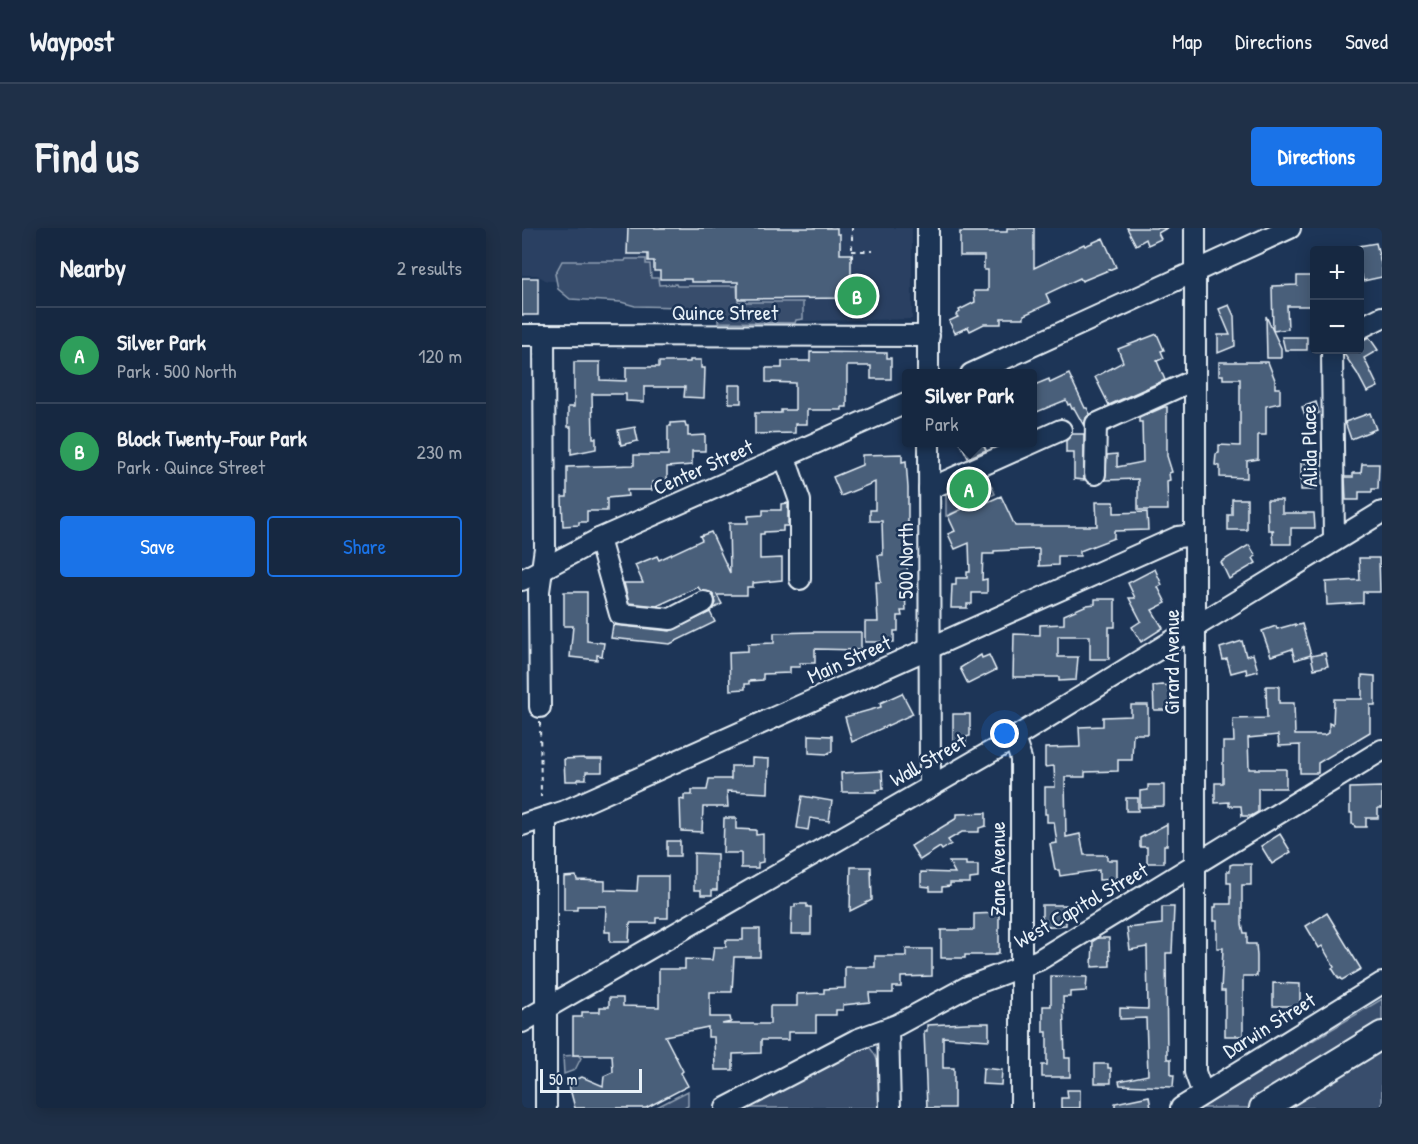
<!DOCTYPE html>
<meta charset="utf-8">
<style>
:root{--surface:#162841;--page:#1f3048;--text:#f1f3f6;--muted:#9ea6b1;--line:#35445a;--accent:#1a73e8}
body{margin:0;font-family:"Patrick Hand",sans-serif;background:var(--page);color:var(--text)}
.controls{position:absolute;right:18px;top:18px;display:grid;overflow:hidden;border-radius:6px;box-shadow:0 3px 15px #0003}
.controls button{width:54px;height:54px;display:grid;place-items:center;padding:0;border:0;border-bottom:2px solid var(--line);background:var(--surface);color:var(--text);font:30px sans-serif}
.scale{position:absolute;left:18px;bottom:15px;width:102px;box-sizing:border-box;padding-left:6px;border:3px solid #e8f1f8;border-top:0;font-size:16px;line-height:21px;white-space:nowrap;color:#e8f1f8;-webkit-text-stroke:4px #1d3557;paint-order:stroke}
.you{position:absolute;left:483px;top:506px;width:21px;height:21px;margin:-15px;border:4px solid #fff;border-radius:50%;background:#1a73e8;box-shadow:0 0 0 9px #1a73e833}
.badge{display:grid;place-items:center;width:39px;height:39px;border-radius:50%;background:var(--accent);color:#fff;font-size:20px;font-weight:700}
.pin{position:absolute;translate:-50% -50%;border:3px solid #fff;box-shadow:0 2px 6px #0006}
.popup{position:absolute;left:380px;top:141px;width:135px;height:78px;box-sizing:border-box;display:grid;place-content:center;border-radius:6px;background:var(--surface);filter:drop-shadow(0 2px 4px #0005);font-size:20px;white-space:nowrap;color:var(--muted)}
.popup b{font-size:22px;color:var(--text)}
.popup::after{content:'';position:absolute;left:50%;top:100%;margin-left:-12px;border:12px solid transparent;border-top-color:var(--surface)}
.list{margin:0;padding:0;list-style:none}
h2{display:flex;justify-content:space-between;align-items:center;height:78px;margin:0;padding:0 24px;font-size:26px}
h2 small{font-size:20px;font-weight:400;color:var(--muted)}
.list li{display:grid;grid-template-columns:39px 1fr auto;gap:18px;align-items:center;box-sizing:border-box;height:96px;padding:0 24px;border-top:2px solid var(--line)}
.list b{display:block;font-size:22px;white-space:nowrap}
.list p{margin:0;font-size:20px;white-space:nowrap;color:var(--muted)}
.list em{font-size:20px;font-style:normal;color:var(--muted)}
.actions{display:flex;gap:12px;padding:18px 24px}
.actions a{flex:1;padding:14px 0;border:2px solid var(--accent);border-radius:6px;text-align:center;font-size:21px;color:var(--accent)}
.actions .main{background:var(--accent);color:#fff}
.map{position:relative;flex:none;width:860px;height:880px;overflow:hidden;border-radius:6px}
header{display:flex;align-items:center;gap:36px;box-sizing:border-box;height:84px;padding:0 30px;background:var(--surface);border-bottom:2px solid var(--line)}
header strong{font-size:28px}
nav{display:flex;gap:33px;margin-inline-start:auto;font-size:21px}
.intro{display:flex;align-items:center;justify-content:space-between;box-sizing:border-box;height:144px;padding:0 36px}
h1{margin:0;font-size:42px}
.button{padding:15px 27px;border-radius:6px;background:var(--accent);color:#fff;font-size:21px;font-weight:700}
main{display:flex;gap:36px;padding:0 36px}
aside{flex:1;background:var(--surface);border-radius:6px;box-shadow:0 3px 15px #0003}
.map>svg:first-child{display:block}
.built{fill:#2a4162}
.green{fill:#374d6c;stroke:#909fb2;stroke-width:1.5}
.building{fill:#495e7a;stroke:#e8f1f8;stroke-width:1.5}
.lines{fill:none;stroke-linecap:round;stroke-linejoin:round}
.minor-casing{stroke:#e8f1f8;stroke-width:24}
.major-casing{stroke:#e8f1f8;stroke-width:30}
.path{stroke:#e8f1f8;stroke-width:2;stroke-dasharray:4.5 4.5;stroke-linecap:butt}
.minor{stroke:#1d3557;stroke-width:20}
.major{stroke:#1d3557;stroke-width:26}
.labels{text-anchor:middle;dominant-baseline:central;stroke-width:5;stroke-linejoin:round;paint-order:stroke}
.street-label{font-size:21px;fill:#e8f1f8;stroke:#1d3557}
</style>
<header>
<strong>Waypost</strong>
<nav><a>Map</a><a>Directions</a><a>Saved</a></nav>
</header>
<div class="intro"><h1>Find us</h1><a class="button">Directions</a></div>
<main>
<aside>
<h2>Nearby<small>2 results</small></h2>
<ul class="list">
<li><span class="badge" style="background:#2e9e5b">A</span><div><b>Silver Park</b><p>Park · 500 North</p></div><em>120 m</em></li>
<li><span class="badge" style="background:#2e9e5b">B</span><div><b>Block Twenty-Four Park</b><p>Park · Quince Street</p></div><em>230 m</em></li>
</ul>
<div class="actions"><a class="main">Save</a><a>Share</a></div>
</aside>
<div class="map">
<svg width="860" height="880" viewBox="0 0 860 880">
<rect width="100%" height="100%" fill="#1d3557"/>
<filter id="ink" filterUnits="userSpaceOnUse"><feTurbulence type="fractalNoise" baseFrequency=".0167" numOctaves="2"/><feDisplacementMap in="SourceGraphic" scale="12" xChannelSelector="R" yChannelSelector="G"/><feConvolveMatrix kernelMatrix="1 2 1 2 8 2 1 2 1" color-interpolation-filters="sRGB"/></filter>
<g filter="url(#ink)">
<!-- built -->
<polygon class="built" points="0,0 390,0 390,91 283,93 194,89 131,53 25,53 15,47 0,47"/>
<!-- green -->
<g class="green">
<polygon points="104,31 124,31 124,36 128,36 129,50 136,50 137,57 154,56 155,58 215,58 216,74 281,74 281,91 274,92 273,95 196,94 196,87 162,79 113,78 99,74 48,71 36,61 33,46 40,33 103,33"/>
<polygon points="462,242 473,266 424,288 424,256"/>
<polygon points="860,771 860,880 679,880"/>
<path d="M 340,820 L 348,820 C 362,835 358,860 358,880 L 222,880 Z"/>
<polygon points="56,827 59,830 53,842 42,846 41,828"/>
<polygon points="166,863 166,878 162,880 133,880"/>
</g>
<!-- building -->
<g class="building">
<polygon points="106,0 315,0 315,6 318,6 318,26 329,26 329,57 333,57 333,70 216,71 216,54 169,54 169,51 138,51 138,43 132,43 132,33 126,33 126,26 105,26"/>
<polygon points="485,0 512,0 512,40 562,16 563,18 581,10 594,39 560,53 558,50 524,66 528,75 502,87 502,90 479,90 479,96 462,96 448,103 446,99 433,105 427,93 436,89 434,87 438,84 437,82 453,74 452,63 466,63 466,42 462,42 462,28 438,28 438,4 485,4"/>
<polygon points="605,0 645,0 636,5 639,11 626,17 624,11 614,17"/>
<polygon points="854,15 860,39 860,49 841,53 840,47 837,48 837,18"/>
<polygon points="775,48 790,48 790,50 792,50 792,78 765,78 766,101 751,103 750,58 775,57"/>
<rect x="0" y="50" width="16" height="37"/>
<polygon points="707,77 712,88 713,118 696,125 696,107 708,107 697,81"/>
<polygon points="744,88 759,120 759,130 745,130"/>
<polygon points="635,106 642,122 639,123 642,130 635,133 643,152 587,177 573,149 601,134 596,121"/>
<polygon points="760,109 785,109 785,122 763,122"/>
<polygon points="847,109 856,122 842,130 856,159 845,164 835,145 822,126 822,122 837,122 837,114"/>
<polygon points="288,124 365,125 365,130 369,130 369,151 349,151 349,138 325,138 325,179 320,179 320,182 285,182 285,196 273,196 273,205 233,206 233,185 259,185 259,182 273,182 273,155 244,154 244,140 260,140 260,133 288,133"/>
<polygon points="168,132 179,132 179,140 183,140 182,170 162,169 163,159 122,159 122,174 104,173 104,166 70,166 71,210 74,210 74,221 49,226 49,199 46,199 46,179 52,179 52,134 78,134 78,152 104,153 104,139 137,139 137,134 168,134"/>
<polygon points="697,134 746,134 753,152 753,160 758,160 758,175 744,178 744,207 736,207 736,231 725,233 725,250 698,249 698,238 693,237 694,226 697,225 697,217 718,218 718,151 701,151 701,147 697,147"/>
<polygon points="547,146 563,180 565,180 568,186 564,190 562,198 552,180 550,181 548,176 546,177 544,172 510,186 510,158 527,151 528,155"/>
<rect x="207" y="157" width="12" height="18"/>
<polygon points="794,174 797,185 784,190 780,179"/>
<polygon points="642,179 645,179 645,228 650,244 647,245 648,252 645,253 646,282 616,282 616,251 583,252 585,227 595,226 595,239 621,234 620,194 617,194 617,190"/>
<polygon points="848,185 854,201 829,211 823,194"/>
<polygon points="163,194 164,199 166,199 166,208 183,207 183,223 170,223 170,237 145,239 145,254 130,254 130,262 105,262 106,268 85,270 85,283 65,283 65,294 57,294 57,297 41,298 40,269 45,269 45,239 112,237 112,227 146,227 146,198 149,198 149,195"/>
<polygon points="113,199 116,213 99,217 96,202"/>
<polygon points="550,206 562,206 562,252 552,251 552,225 544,225 544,213"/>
<polygon points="438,214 460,214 464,222 446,230"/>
<polygon points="380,226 380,234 384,233 386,260 386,311 383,311 387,364 383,364 384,383 379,383 380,388 376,388 376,403 372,403 372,414 343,414 343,394 356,394 354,354 359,354 356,327 361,327 360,293 348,293 348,282 353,282 353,254 319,268 311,249 340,237 340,227"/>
<polygon points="779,235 795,235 794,262 779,262"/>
<polygon points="840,236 857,236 856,261 850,261 850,264 837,264 837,272 824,272 823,249 831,249 831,245 839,245"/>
<polygon points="479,268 493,298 575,298 574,274 592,274 592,285 625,284 626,302 592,303 592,310 558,323 558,328 536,328 536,337 517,338 517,321 472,323 472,326 461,326 460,352 465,351 465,365 450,365 450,376 445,376 445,380 429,380 430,357 434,357 434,350 445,350 445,344 448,344 447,315 433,321 426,306 433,303 426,288 450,276 452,280"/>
<polygon points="710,271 725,271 725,302 706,302 706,287 710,287"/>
<polygon points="745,272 760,272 760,285 792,285 793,300 769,300 769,316 751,316 750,303 752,302 746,302"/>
<polygon points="266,275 266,298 261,298 261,303 242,304 242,306 238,306 238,331 260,330 260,352 231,355 231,359 225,359 225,367 195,367 200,376 191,381 194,375 192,368 188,364 179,363 176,359 135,378 107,375 102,355 121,355 113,337 135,328 137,332 180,312 178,308 189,304 208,345 207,295 226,295 226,288 241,287 241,282 259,282 259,276"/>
<polygon points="727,317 734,328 731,330 734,335 707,351 699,334"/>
<polygon points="837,330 857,330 858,364 841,364 841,375 805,377 804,354 838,352"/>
<polygon points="633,341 640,357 636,359 644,375 630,382 641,400 619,414 610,399 619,393 607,370 613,370 606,355"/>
<polygon points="42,364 65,364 65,413 82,415 80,428 75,427 75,432 48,429 51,398 42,398"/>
<polygon points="573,371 593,371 593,399 587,399 587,431 568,431 568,408 536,408 536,429 556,429 554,452 537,453 537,449 491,449 492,406 518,407 518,397 542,396 542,387 565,377 573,376"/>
<polygon points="188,384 193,394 148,416 89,410 91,397 148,403"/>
<polygon points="773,396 773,398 780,396 789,427 773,432 770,421 749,428 740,403 754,398 755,401"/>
<polygon points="292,404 339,404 339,422 293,421 293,435 278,435 278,439 268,439 268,445 241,446 241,452 227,453 227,456 223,456 223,461 208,462 207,424 226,423 226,416 252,415 252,405"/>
<polygon points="720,413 724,428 731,426 736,443 725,446 724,441 709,445 705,431 701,432 698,420"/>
<polygon points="803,425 806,438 792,441 789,428"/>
<polygon points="459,427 460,430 467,427 474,442 446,456 438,440"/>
<polygon points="840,447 853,448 853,477 848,477 848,504 796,535 796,545 778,545 778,517 757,518 756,507 726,510 727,541 764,541 764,560 736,560 736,584 729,588 720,588 719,578 707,578 707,574 693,575 693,555 701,555 701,514 712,514 711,491 745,490 744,458 757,458 757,475 772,475 773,507 802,507 807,505 807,495 811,497 812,471 840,471"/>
<polygon points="640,457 648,458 648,482 632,482 631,458"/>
<polygon points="380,465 391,486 330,514 323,489 359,479 358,475"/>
<polygon points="609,477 626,477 626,506 611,506 610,532 596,532 596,543 563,544 563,549 543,549 544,609 558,606 562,627 585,627 585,632 595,632 595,651 577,652 577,642 538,648 537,642 533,642 528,616 535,615 532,594 525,594 525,586 523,586 523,559 533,559 532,538 523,539 523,520 558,519 557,499 581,498 581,489 609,488"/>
<polygon points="431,486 448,486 448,508 444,509 444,515 431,515"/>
<polygon points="287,507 310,508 310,523 305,526 287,525"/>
<polygon points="62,530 62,531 80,531 80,544 64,544 64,551 56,551 56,553 43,553 42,531"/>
<polygon points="230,530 247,531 246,565 205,563 206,579 181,579 180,604 159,603 158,571 162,572 162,567 170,567 170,562 185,562 187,551 209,551 209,538 230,538"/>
<polygon points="360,543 361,561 354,562 354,564 320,564 319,545"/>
<polygon points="626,557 642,557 642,578 618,579 618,563 626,562"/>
<polygon points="860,559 860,580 856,580 856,590 844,590 844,599 833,599 832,596 830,596 830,585 828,585 828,560"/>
<polygon points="280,568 310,573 307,593 288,590 286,602 275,600"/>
<rect x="604" y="570" width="12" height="13"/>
<polygon points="464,585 464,598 457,600 457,604 440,604 426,612 429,616 420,622 418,619 398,632 389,618 435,590 435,586"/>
<polygon points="202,590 214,590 214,601 234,602 234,607 241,606 241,634 236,635 236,640 219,640 219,625 201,625"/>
<polygon points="645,596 645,617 642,617 642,635 625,635 625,619 618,619 618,610"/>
<polygon points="758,606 769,624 750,636 739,618"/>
<rect x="145" y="613" width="13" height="15"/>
<polygon points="172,625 195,626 195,662 190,662 190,667 179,667 179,662 172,662"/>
<polygon points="427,634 444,634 444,637 456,637 456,650 448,651 448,655 428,655 428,658 420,659 420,663 408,663 408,659 399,658 399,644 433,645"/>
<polygon points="711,636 729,636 729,657 720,657 720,696 722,705 725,705 725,716 734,716 735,728 735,748 721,748 721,808 703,808 703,763 699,763 701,720 695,720 695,693 692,693 692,679 694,679 694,676 709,676 709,655 705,655 705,643 708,643 708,637"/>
<polygon points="329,639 349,639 350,672 328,683"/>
<polygon points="54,648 55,652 83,653 83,662 115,663 116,648 146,648 146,690 134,690 134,695 108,695 107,714 88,714 88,704 83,704 84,678 55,678 55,682 42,682 42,649"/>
<polygon points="273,676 285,676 285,679 289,679 289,706 269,706 270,679 273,679"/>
<polygon points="520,677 544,677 544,697 520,699"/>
<polygon points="640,679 652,679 650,725 644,725 645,831 649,831 649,847 652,847 651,859 598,857 597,853 626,847 624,790 598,791 598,780 626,781 625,719 608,722 605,700 640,696"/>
<polygon points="477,685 477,725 474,725 474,727 443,727 443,730 419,730 419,702 452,702 452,686"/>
<polygon points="805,685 839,741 820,752 819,750 817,751 810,740 812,739 800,718 797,720 784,698"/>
<polygon points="221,701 238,701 238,729 212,729 210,764 188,764 188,789 208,789 209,794 200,796 248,796 248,778 275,778 275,766 302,765 302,761 323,760 323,739 353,739 353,728 384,728 384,721 410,721 410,748 379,749 379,759 371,759 371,765 347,765 348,774 321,777 321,782 314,782 314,787 294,787 294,804 266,804 266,812 239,812 239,825 211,826 211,842 193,842 192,809 186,809 186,799 143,808 161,843 159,845 166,858 124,880 53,880 47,857 48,853 60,849 81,858 82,848 91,844 90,827 51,827 51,789 60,789 60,784 78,784 78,779 87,779 87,770 101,770 101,778 137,779 137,741 163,741 163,731 190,732 192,719 204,719 204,712 221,712"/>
<polygon points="576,710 587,710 588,738 570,739 571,713"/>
<polygon points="529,748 565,749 564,763 548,764 548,769 541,769 543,830 548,830 548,849 520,849 520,837 525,837 525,804 521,804 521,778 529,778"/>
<polygon points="751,755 778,756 778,778 751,778"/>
<polygon points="444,795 467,795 467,812 421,809 421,840 432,840 432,880 405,880 402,803 405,803 405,797"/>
<polygon points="573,836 586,836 586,840 589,840 589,855 573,855"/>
<polygon points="461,840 480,842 479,857 460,856"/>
<polygon points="545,862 558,862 558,880 539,880 539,870 546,870"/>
<polygon points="627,868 629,880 593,880 593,875"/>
</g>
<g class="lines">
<!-- minor casing -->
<g class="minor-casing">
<g id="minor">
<polyline points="406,0 406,146"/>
<polyline points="673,0 673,844 681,866"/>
<polyline points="838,100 860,89"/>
<polyline points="0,107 407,108"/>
<polyline points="810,122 812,313"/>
<polyline points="449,146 768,0"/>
<polyline points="407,214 408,559"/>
<polyline points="263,230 278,273 278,351"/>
<polyline points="573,246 574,196 672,152"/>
<polyline points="407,261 539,202"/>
<polyline points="77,311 98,386 149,391 182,374"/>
<polyline points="0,352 77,311 384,175"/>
<polyline points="18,479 17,363 23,320 22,107"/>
<polyline points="492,510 499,531 499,880"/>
<polyline points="24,589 24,880"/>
<polyline points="0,597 43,583 656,309 672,307"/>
<polyline points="0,794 479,518 860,284"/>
<polyline points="366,801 368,880"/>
<polyline points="204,880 334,812 375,797 445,759 517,732 860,522"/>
<polyline points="659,880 860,755"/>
</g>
</g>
<!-- major casing -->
<g class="major-casing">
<polyline id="major" points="741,880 860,807"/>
</g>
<!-- path -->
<g class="path">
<polyline points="330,23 351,23"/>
<polyline points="330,30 330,0"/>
<polyline points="18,494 19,569"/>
</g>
<!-- minor -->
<use href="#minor" class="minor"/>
<!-- major -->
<use href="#major" class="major"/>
</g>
</g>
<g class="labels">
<!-- street labels -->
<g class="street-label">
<text x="203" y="84">Quince Street</text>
<text transform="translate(787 218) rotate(-91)">Alida Place</text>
<text transform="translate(181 239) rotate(-24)">Center Street</text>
<text transform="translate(383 333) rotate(-90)">500 North</text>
<text transform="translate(327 431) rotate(-24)">Main Street</text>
<text transform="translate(649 434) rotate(-90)">Girard Avenue</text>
<text transform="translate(406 532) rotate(-30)">Wall Street</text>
<text transform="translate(475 641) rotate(-90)">Zane Avenue</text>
<text transform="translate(559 677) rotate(-30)">West Capitol Street</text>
<text transform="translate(747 797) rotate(-32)">Darwin Street</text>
</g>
</g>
</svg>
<div class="controls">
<button>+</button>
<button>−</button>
</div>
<div class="scale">50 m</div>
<div class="you"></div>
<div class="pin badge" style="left:447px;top:261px;background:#2e9e5b">A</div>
<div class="popup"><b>Silver Park</b>Park</div>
<div class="pin badge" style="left:335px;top:68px;background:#2e9e5b">B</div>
</div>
</main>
